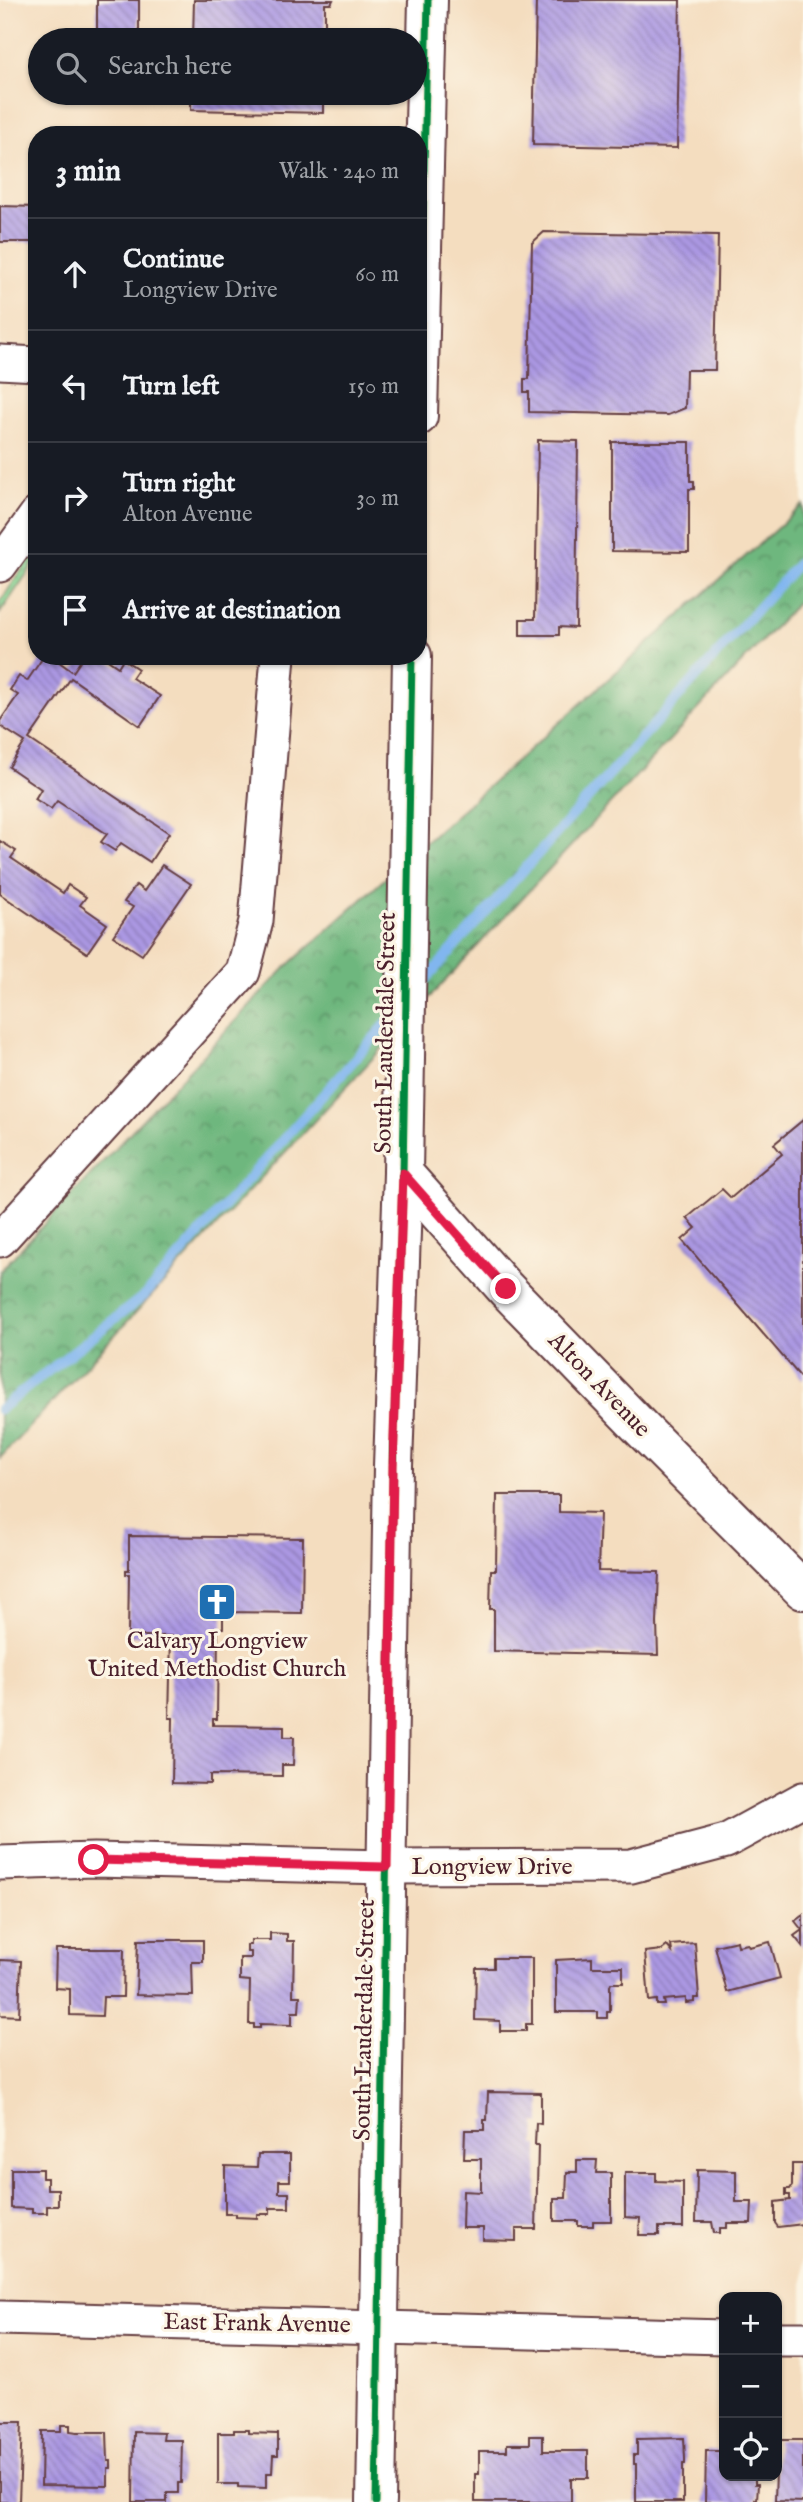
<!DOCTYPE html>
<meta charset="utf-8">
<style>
:root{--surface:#171b24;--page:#20242c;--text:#f1f3f6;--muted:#9ea1a6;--line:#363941}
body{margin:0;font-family:"IM FELL English",serif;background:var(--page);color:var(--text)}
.controls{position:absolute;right:21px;bottom:21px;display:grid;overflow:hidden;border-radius:14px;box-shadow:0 2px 5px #0004}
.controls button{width:63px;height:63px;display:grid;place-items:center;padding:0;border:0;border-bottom:2px solid var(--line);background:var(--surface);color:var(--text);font:35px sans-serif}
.stop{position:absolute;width:21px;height:21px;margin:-16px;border:5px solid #e11d48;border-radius:50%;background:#fff}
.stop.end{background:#e11d48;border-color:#fff;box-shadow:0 2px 7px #0008}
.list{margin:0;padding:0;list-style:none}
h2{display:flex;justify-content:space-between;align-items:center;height:91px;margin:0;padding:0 28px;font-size:30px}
h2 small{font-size:23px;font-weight:400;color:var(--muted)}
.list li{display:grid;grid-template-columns:46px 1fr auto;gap:21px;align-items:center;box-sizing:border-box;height:112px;padding:0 28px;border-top:2px solid var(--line)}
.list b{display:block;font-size:26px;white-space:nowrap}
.list p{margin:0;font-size:23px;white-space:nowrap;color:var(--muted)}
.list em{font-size:23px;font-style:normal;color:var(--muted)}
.icon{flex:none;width:38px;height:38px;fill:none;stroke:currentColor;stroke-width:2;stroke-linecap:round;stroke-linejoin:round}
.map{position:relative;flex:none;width:803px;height:2502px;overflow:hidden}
.search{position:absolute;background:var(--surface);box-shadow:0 2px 5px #0004;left:28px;top:28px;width:399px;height:77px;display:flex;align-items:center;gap:18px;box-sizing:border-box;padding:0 24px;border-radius:38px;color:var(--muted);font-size:26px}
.panel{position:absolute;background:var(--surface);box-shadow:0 2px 5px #0004;left:28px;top:126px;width:399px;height:539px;border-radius:28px}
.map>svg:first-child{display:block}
.grass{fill:url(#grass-dots);stroke:#6a7a60;stroke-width:2}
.forest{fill:url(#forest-crowns);stroke:#5c6b54;stroke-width:2}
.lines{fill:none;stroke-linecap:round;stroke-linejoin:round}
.stream{stroke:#81b6ef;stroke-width:10}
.building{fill:url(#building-back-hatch)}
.minor-casing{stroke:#643c41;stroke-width:37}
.tertiary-casing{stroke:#643c41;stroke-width:42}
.minor{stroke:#fff;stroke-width:33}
.tertiary{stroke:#fff;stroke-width:38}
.cycleway-casing{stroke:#fcf5e5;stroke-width:11}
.cycleway{stroke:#00873e;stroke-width:7}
.route{stroke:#e11d48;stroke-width:9}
.labels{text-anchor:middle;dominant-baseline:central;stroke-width:6;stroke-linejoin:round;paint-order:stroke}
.street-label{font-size:24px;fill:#4a1f2b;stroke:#fcf5e5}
.poi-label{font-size:24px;fill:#4a1f2b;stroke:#fcf5e5}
</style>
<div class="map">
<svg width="803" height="2502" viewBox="0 0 803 2502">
<defs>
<pattern id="grass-dots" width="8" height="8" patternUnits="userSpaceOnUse" patternTransform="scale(1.75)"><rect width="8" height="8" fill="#89d694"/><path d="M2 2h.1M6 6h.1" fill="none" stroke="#78b780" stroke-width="1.8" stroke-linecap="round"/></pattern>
<pattern id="forest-crowns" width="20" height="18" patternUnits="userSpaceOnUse" patternTransform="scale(1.75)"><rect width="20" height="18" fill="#6eb77e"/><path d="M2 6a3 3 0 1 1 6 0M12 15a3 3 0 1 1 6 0" fill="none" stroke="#5c9467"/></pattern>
<pattern id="building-back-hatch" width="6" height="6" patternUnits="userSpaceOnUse" patternTransform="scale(1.75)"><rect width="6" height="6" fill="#ab98e3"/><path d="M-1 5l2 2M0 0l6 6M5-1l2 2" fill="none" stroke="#8d7bb8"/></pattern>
</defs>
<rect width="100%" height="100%" fill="#fcf5e5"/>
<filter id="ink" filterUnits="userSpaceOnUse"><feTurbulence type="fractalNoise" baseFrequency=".0143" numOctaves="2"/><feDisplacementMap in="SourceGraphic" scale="14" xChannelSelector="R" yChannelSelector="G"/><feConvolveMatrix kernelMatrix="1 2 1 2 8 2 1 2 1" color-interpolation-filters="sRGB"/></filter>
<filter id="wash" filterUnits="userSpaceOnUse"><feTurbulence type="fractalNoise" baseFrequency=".00686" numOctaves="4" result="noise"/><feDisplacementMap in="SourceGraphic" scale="28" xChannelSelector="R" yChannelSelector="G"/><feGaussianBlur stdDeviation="1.57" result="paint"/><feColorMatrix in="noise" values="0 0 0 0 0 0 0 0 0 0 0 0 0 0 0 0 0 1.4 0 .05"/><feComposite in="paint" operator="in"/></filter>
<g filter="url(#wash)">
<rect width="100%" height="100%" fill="#f4ddbf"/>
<!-- grass -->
<polygon class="grass" points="37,548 37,559 0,613 0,602"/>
<!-- forest -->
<polygon class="forest" points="803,505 803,597 0,1458 0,1271 284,969"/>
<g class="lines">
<!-- stream -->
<g class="stream">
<polyline points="418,988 803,558"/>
<polyline points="0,1409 145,1295 394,1015"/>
</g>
</g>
<g id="blocks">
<!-- building -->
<g class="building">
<rect x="97" y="0" width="42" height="34"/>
<polygon points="194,0 333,0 331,4 325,4 325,40 193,40"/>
<polygon points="536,0 680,0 677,148 533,145"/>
<polygon points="191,93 323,93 323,113 191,110"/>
<polygon points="0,206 37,207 37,242 0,242"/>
<polygon points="544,232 718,235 715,370 686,370 685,408 668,415 529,412 529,392 524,392 524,379 529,379 532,243"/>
<polygon points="538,440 578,441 576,628 559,627 559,635 520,635 520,619 535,619"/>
<polygon points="612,442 690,442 690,481 694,481 694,489 689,489 689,552 612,551"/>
<polygon points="44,656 51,656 73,672 84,656 102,656 118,667 123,659 138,669 132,678 160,696 140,726 71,678 29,739 169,833 150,862 121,843 115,851 101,842 107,834 57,801 51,809 35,799 41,789 9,767 25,742 0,726 0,721 18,695 10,690 19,676 27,681"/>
<polygon points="0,841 16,851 11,858 63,893 68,885 86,897 80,905 107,924 87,953 0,894"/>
<polygon points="162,865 191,884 142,955 113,936 133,907 124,902 136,885 144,891"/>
<polygon points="803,1120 803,1380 682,1240 696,1228 687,1218 722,1189 731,1198 782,1154 774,1144"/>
<polygon points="497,1495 559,1495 559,1512 600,1513 598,1571 659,1572 657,1623 658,1655 494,1651 494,1609 490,1609 491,1570 496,1570"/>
<polygon points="129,1536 303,1538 302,1613 223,1612 223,1628 218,1628 217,1719 213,1719 213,1725 284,1726 284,1737 294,1737 293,1765 282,1765 282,1776 210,1775 210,1784 172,1783 173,1718 169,1718 171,1636 128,1636 129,1574 126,1574 126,1570 129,1570"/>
<polygon points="803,1915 803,1947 794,1936 802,1930 795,1921"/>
<polygon points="270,1933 287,1934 287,1941 294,1941 293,1996 300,1996 299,2012 292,2012 292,2025 260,2024 260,2028 254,2028 254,2024 249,2024 250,1981 240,1980 240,1958 251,1958 251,1952 247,1952 247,1945 251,1945 251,1940 270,1940"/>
<polygon points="138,1940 203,1940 203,1962 192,1962 193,1996 136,1995"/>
<polygon points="737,1941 738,1946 748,1944 749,1947 770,1942 780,1978 727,1992 715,1946"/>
<polygon points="695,1943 699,1998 694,1998 694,2002 686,2003 686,1998 664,2000 665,2005 657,2005 657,2000 649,2001 645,1952 662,1950 667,1946 672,1952 671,1945"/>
<polygon points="56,1949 124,1949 123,1997 103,1997 102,2016 70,2015 70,1989 55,1988"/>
<polygon points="494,1958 532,1958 532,2024 526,2024 526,2031 500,2031 500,2021 475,2020 476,1968 494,1968"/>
<polygon points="592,1958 592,1967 623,1967 623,1983 611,1983 610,1986 610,2012 607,2012 607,2018 598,2018 598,2012 556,2012 556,1960"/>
<polygon points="0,1960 21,1961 19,2016 0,2015"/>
<polygon points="488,2092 541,2093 541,2124 536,2123 535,2145 538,2145 536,2229 516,2229 516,2241 483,2240 483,2228 462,2228 463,2191 481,2192 481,2159 464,2159 465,2130 484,2130 484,2120 487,2120"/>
<polygon points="258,2154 290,2154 290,2181 279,2181 279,2193 289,2193 289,2208 270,2208 270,2214 257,2214 257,2218 236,2217 236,2214 225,2214 225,2166 257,2167"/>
<polygon points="577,2160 597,2160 596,2173 611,2173 611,2221 593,2221 593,2226 578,2226 578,2221 554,2221 554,2198 566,2198 567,2172 577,2172"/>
<polygon points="792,2164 803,2164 803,2224 778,2227 775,2223 775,2202 790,2200 790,2195 786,2195 786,2189 790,2189 792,2186"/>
<polygon points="11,2169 42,2169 42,2178 47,2178 47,2189 58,2189 58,2206 47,2206 47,2213 32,2213 32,2209 11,2208"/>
<polygon points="697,2170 736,2171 736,2202 752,2202 751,2223 727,2223 727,2228 720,2228 720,2233 714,2233 712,2222 696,2222"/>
<polygon points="625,2173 656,2173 656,2181 683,2182 683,2227 659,2227 659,2235 639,2235 640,2218 625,2217"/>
<polygon points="0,2422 22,2422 19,2502 0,2502"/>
<polygon points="61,2425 70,2425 70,2431 77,2432 107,2432 108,2461 111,2461 111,2468 108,2468 108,2486 41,2485 42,2431 61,2431"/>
<polygon points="234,2430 248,2430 248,2433 278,2434 278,2455 273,2455 272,2473 266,2473 266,2488 238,2487 238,2484 218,2484 218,2433 234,2433"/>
<polygon points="134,2432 164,2433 163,2440 182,2440 181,2483 178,2483 178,2493 167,2493 167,2502 133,2502"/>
<polygon points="530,2436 543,2436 543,2451 588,2451 588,2478 571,2478 571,2502 475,2502 475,2474 479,2474 479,2451 507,2451 507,2444 530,2444"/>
<polygon points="684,2438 685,2459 685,2464 683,2464 683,2502 636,2502 636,2464 634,2464 634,2455 637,2455 637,2439"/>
<polygon points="777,2440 803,2440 803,2502 775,2501"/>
<polygon points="706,2451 724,2451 724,2476 755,2476 755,2484 758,2484 757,2500 755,2499 755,2502 705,2502"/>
</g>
</g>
</g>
<g filter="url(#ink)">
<use href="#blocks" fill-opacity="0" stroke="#643c41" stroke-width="2"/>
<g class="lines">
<!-- minor casing -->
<g class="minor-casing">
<g id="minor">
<polyline points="0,362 37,364"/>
<polyline points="0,565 37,514"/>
<polyline points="0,1240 243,972 256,921 278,656"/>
<polyline points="0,1863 94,1860 387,1867 631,1866 726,1841 803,1799"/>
<polyline points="0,2318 724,2337"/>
<polyline points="777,2339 803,2339"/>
</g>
</g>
<!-- tertiary casing -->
<g class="tertiary-casing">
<g id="tertiary">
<polyline points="418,416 428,0"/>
<polyline points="403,1173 506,1289 641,1428 803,1590"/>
<polyline points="376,2502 393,1466 403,1173 412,656"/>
</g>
</g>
<!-- minor -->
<use href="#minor" class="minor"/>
<!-- tertiary -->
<use href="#tertiary" class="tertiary"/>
<!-- cycleway casing -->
<g class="cycleway-casing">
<g id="cycleway">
<polyline points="418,416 428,0"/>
<polyline points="376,2502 393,1466 403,1173 412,656"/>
</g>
</g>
<!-- cycleway -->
<use href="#cycleway" class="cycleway"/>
</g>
</g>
<g class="lines" filter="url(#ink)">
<!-- route -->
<polyline class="route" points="94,1860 387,1867 393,1466 403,1173 506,1289"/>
</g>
<!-- icons -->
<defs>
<g id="church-square" transform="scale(2.0125)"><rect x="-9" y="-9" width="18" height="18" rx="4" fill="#1f6fb2" stroke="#fcf5e5"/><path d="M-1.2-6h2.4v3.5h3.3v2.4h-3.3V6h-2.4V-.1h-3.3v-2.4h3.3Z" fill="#fff"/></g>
</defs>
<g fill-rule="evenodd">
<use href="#church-square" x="217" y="1602"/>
</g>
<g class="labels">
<!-- street labels -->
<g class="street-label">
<text transform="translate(386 1033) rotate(-89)">South Lauderdale Street</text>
<text transform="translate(599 1385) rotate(46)">Alton Avenue</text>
<text x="492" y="1867">Longview Drive</text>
<text transform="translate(365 2020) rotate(-89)">South Lauderdale Street</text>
<text transform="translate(257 2324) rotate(1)">East Frank Avenue</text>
</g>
<!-- poi labels -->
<g class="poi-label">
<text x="217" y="1641">Calvary Longview<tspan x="217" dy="28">United Methodist Church</tspan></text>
</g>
</g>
</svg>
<div class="controls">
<button>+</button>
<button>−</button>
<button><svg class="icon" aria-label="locate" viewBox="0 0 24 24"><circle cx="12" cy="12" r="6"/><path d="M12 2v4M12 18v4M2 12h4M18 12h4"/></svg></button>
</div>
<div class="stop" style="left:94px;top:1860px"></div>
<div class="stop end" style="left:506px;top:1289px"></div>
<div class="search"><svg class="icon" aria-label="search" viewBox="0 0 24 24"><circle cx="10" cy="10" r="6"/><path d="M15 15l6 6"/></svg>Search here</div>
<section class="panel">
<h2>3 min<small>Walk · 240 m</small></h2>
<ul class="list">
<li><svg class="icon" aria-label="ahead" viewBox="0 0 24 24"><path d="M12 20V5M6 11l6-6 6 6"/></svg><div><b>Continue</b><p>Longview Drive</p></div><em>60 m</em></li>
<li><svg class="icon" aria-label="left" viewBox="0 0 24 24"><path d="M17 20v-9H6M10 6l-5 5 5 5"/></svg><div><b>Turn left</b></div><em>150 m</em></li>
<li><svg class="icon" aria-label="right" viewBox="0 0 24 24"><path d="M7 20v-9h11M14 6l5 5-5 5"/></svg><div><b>Turn right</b><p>Alton Avenue</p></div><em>30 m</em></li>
<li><svg class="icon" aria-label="arrive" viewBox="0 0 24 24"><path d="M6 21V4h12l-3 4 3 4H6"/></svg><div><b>Arrive at destination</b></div></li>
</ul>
</section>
</div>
